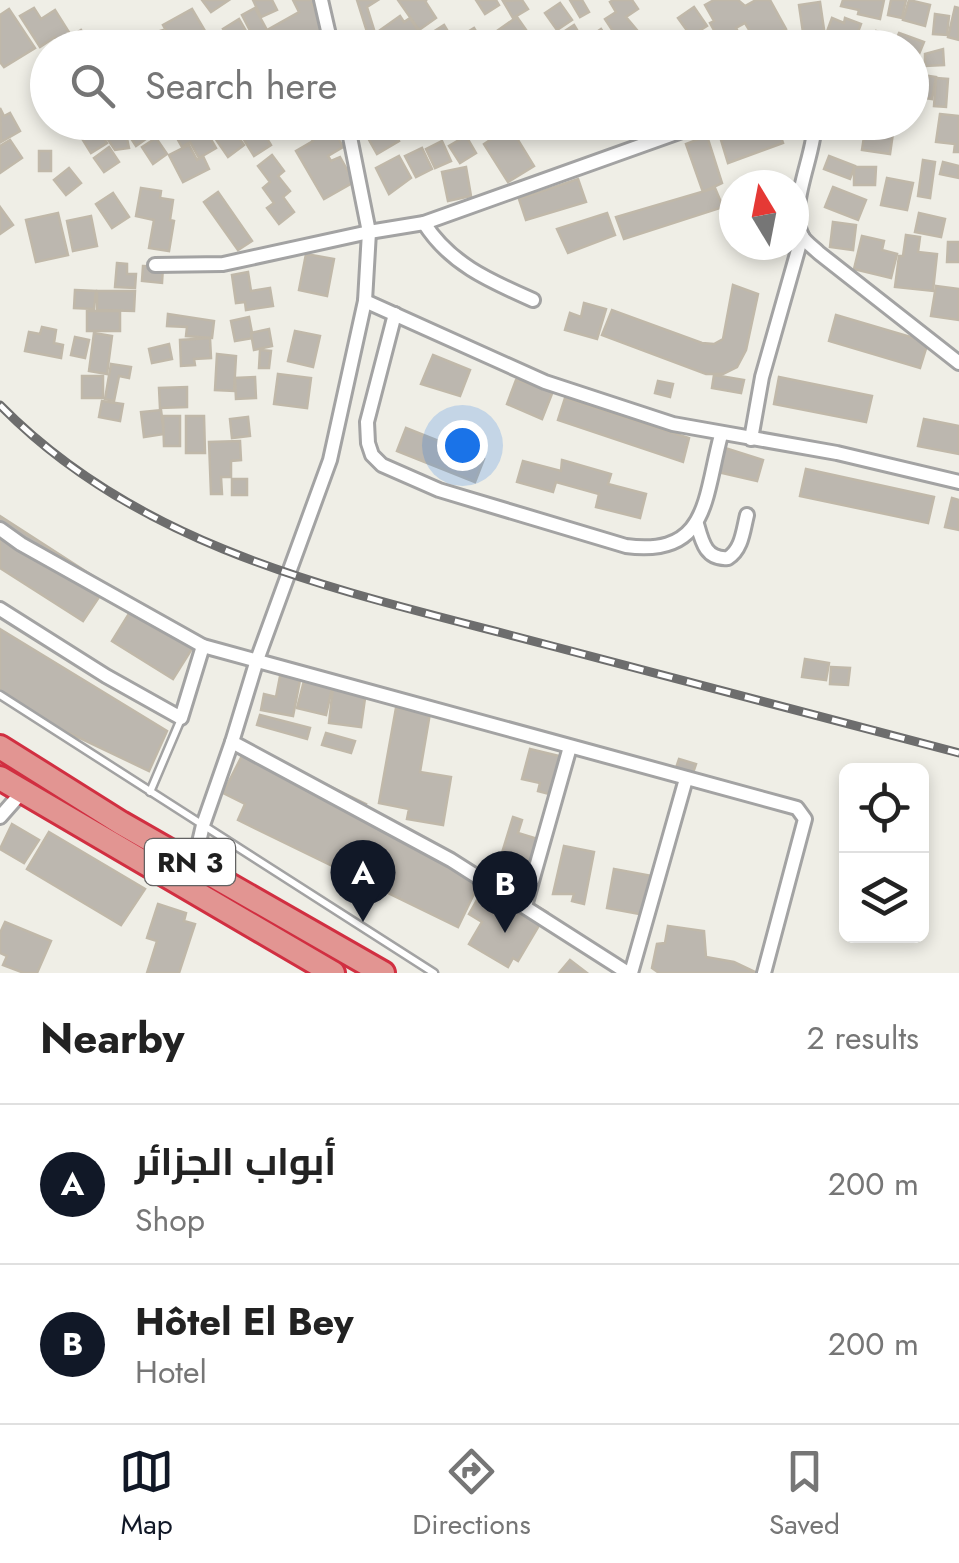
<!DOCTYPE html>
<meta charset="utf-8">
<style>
:root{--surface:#fff;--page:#f2f2f2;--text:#222;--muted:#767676;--line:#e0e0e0;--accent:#111827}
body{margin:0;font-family:Jost,Cairo,sans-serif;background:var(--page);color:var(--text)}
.controls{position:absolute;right:30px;bottom:30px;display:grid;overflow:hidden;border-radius:15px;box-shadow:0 5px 15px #0003}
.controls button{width:90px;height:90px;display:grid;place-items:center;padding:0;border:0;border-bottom:2px solid var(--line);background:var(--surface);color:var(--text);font:50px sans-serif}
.compass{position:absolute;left:719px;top:170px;width:90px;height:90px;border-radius:50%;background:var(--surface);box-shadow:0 5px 15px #0003;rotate:350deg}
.you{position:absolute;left:462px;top:445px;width:35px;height:35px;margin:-25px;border:8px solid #fff;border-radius:50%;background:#1a73e8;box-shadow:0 0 0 15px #1a73e833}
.badge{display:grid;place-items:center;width:65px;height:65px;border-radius:50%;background:var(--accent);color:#fff;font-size:32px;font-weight:700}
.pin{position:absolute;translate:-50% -82px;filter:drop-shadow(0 2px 5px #0008)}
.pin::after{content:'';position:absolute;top:52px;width:35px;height:30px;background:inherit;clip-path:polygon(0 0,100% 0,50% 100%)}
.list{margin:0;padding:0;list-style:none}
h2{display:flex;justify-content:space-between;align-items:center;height:130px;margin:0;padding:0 40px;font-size:42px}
h2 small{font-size:32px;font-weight:400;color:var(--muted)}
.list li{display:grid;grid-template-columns:65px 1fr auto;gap:30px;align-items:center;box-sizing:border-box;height:160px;padding:0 40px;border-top:2px solid var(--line)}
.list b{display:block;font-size:38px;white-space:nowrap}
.list p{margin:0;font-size:32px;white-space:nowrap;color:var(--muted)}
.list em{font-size:32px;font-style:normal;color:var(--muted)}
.icon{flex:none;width:55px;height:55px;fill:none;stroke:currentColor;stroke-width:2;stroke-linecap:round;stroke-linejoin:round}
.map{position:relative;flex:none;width:959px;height:973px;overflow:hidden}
.search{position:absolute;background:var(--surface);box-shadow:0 5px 15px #0003;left:30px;right:30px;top:30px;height:110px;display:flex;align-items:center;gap:25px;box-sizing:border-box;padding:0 35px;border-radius:55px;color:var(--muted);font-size:38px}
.sheet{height:450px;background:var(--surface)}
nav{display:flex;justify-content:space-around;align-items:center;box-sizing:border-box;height:140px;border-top:2px solid var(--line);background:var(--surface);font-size:28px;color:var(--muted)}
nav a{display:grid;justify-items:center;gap:5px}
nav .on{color:var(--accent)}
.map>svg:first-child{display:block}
.building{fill:#bcb7af;stroke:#c0b8a9;stroke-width:2.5}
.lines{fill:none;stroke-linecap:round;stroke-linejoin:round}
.lane-casing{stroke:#a3a3a3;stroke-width:11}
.street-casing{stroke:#a3a3a3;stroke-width:18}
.highway-casing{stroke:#d12f41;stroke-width:28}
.lane{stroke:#fff;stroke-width:6}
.street{stroke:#fff;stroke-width:12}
.highway{stroke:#e29592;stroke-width:22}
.rail-casing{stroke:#6d6d6d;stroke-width:9}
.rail{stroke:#fff;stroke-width:5;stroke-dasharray:15;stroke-linecap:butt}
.labels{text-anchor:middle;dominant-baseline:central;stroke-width:9;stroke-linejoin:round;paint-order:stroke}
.shield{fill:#fff;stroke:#626262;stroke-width:2.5}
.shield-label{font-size:28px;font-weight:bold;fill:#1f1f1f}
</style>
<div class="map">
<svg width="959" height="973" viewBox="0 0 959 973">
<rect width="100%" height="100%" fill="#efeee6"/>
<!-- building -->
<g class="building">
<polygon points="202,0 229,0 211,12"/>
<polygon points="253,0 272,0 277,10 261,17"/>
<polygon points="293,0 320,0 312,4 330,38 311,48 259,48 242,15 255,8 267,30 299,12"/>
<polygon points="357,0 378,0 367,7 375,33 368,35"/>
<polygon points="398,0 427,0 425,1 436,18 419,30"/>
<polygon points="476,0 496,0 499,5 485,14"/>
<polygon points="522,0 528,9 513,18 503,1"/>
<polygon points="570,0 582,0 589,12 580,17"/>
<polygon points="613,0 632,0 638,9 626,17 652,48 624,48 605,19 616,12 610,2"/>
<polygon points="714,0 738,0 745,6 756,0 770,0 786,29 775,35 782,48 760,48 745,23 736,28 744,42 735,48 724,48 710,23 714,21 705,5"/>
<polygon points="843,0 884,0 880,19 858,14 859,10 841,6"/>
<polygon points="891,0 906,0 902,18 888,15"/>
<polygon points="909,0 930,5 925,26 903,20"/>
<polygon points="820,2 826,43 805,46 799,5"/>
<polygon points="560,3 572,20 557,30 545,13"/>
<polygon points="694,7 707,26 691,36 678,18"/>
<polygon points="955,7 959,8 959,40 948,37"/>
<polygon points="34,8 41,19 55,10 70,34 58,42 55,37 40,47 20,16"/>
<polygon points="9,9 35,48 4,67 0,62 0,15"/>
<polygon points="192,9 208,36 187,48 176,48 163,25"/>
<polygon points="935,14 949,16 947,35 933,34"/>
<polygon points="400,16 404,22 410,18 419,32 396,48 386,48 376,33"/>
<polygon points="517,17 531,37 516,48 504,48 494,33"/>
<polygon points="832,18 844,23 845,18 861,24 852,48 821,48"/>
<polygon points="239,19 250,38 233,47 223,29"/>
<polygon points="444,25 458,48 412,48 411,46"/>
<polygon points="574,25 588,48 571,48 562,33"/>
<polygon points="474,28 486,48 463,48 458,38"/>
<polygon points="601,29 611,44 614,41 618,48 595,48 588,38"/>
<polygon points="81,30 89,41 92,48 73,48 67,39"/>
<polygon points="163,30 168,48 155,48 150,34"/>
<polygon points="876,31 893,37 890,48 872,45"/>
<polygon points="899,33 924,42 917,59 912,57 912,48 893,48"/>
<polygon points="560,36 567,48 543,48 542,46"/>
<polygon points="943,49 944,65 925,66 925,54"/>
<polygon points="916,74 936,77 932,99 912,96"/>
<polygon points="936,78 948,79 946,107 934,106"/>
<polygon points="0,108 4,116 10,113 20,131 1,142"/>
<polygon points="940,114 959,116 959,152 954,152 955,144 936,142"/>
<polygon points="96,122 145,122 153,134 136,146 125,129 129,148 115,150"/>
<polygon points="168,122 201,122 216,148 199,158 190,142 182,147"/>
<polygon points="204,122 220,122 227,132 232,128 244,145 228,157"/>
<polygon points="233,122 257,122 271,145 254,156"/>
<polygon points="263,122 287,122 288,124 271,135"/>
<polygon points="302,122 344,122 348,130 337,136 343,147 328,156 331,161 340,157 354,182 324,199 296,151 313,141"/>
<polygon points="359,122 392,122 389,124 399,141 377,154"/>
<polygon points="484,122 507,122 534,166 508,182 484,144 493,138"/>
<polygon points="618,122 638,122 640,126 626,136"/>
<polygon points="771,122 776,122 783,143 728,163 721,140"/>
<polygon points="97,127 107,143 91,153 81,137"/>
<polygon points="865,130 893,133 890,154 862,150"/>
<polygon points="466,136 476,153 460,163 449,146"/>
<polygon points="707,136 722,183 703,192 686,144"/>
<polygon points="156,138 167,154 153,164 142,147"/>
<polygon points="10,140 22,158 0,173 0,146"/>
<polygon points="442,141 451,161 435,168 426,149"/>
<polygon points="189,145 197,160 203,156 209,169 183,182 169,155"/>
<polygon points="109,147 119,162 104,172 94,158"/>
<polygon points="422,148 432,169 416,177 405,156"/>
<rect x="39" y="151" width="12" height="20"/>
<polygon points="272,155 284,171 278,176 290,191 283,197 294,212 279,224 267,208 274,203 263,188 270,182 258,166"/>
<polygon points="399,156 411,178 389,194 376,168"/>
<polygon points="829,156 855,166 850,179 824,169"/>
<polygon points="923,160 935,162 930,198 918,196"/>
<polygon points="943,162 959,166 959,178 940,174"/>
<polygon points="466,167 471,196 448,201 442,172"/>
<polygon points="854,167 876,167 875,185 854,185"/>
<polygon points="69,168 81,183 66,195 54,180"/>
<polygon points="887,178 913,183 907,210 881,205"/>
<polygon points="578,179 586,202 526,220 519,199"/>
<polygon points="833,187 866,200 858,220 825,207"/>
<polygon points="141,188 161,191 160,198 173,200 170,220 174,221 169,251 149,248 154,220 136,216"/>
<polygon points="715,188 723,207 624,239 616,217"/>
<polygon points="218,192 252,241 238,250 204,202"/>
<polygon points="113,193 129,217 112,228 96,204"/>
<polygon points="0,207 13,225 0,234"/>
<polygon points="58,213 68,255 36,262 26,220"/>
<polygon points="607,213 615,235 568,253 557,229"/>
<polygon points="919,213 945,219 941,237 915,232"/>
<polygon points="91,216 97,246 73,251 67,221"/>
<polygon points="833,222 856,225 853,250 830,247"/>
<polygon points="906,235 920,237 918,252 937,254 933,291 895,287 899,256 903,256"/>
<polygon points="862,236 884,241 882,250 897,254 891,278 854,269"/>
<polygon points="948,242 959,242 959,262 947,262"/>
<polygon points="306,254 334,259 327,296 299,290"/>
<polygon points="117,263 127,264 127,274 136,274 135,288 115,287"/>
<polygon points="143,266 163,267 162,283 142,281"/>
<polygon points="248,272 251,291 270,288 273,306 246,310 245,302 236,303 232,275"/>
<polygon points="733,285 758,294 746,350 737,367 723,374 706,374 602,335 612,310 702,343 714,344 723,339"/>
<polygon points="936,286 959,289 959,320 931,316"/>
<polygon points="75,290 96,291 94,309 74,308"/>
<polygon points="97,291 135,291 134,311 97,310"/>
<polygon points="584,303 606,309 597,339 565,330 570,313 581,317"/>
<rect x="87" y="311" width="33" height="20"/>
<polygon points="168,314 214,321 212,338 186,336 187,327 167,326"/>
<polygon points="836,315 928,342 920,368 829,341"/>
<polygon points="249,317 253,338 235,341 231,321"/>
<polygon points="42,327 56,330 54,343 63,345 61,358 25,351 29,332 40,334"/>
<polygon points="269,329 272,346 254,350 251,333"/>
<polygon points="295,331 320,336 313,367 288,361"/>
<polygon points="94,333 112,336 107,374 89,371"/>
<polygon points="75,337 89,340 85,358 71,355"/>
<polygon points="210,338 211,358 194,359 195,365 181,366 180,340"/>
<polygon points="169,344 172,359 152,363 149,349"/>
<polygon points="260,350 271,351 269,368 259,368"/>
<polygon points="217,354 236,356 234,391 215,390"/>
<polygon points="433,355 470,370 460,396 421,384"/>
<polygon points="111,364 131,367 129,378 119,376 114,401 105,399"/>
<polygon points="278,374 311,378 307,408 274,404"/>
<polygon points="714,375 744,380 741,393 712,388"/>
<rect x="82" y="376" width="21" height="22"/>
<polygon points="255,377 256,398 236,399 235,378"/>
<polygon points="779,377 872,396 866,422 774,404"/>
<polygon points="516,380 553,391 542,419 507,404"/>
<polygon points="658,381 673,384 670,397 655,393"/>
<polygon points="187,387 187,407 160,408 159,388"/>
<polygon points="565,398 689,438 683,462 558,420"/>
<polygon points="102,401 123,404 120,421 99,417"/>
<polygon points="161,410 164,434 144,437 141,412"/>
<polygon points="163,416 180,416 180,446 164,446"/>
<polygon points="186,416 204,416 205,453 186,453"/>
<polygon points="248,417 250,436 232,438 230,419"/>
<polygon points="924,419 959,426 959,454 918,446"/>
<polygon points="406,428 484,459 475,482 397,451"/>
<polygon points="240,441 241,460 231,461 231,477 221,477 222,494 211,494 209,442"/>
<polygon points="725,448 763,460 757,481 718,472"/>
<polygon points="562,460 611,474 608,484 646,494 640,518 596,507 599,494 556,482 553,492 517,482 523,461 561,471"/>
<polygon points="806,469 934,497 928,523 800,496"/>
<rect x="232" y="479" width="15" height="16"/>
<polygon points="952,498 959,500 959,530 945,527"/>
<polygon points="0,516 107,585 83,621 0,568"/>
<polygon points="130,612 160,631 164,624 195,644 173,679 112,641"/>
<polygon points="0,629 167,731 149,771 31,715 0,695"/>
<polygon points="805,659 829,663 826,680 802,677"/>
<polygon points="282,666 302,670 293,716 261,710 264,694 276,697"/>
<polygon points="831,667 850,668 848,685 830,684"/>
<polygon points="305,677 333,684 326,715 297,708"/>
<polygon points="333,687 366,691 361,727 329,723"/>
<polygon points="396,708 430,713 420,772 451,777 443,825 407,819 409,809 379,803"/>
<polygon points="260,715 310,728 307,739 257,725"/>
<polygon points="326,733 355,741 351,753 322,745"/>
<polygon points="247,746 366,804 359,819 481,879 458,927 238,820 245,804 223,793"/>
<polygon points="530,749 563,757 553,795 538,791 540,783 522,779"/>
<polygon points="679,759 696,764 692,776 675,771"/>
<polygon points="513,817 522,820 518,833 538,839 527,875 498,866"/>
<polygon points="12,824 39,840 24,863 0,849"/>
<polygon points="49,832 145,889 121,925 27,869"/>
<polygon points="564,846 594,852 584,904 572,901 574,894 553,894"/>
<polygon points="614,869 652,876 645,915 607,908"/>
<polygon points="489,879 547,912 518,961 513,958 508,967 469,944 482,922 469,914"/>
<polygon points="158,904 186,913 184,921 195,924 179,973 147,973 157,941 147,938"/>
<polygon points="5,922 51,941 37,973 24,973 3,965 7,956 0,953 0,933"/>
<polygon points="668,926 704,931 706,957 734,962 757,973 659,973 652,968 657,944 665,943"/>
<polygon points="570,960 587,973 559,973"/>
</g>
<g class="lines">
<!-- lane casing -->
<g class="lane-casing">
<g id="lane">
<polyline points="0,695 434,973"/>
<polyline points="150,792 181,719"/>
</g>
</g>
<!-- street casing -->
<g class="street-casing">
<g id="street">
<polyline points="321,0 332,48"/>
<polyline points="347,122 369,232 365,301 330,460 257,660 232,742 451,860 628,973"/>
<path d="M 815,122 C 815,155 787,206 802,236 C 805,242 814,248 819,253 L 959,363"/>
<path d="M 424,223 C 450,264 490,281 533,300"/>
<polyline points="155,265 223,264 369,232 424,223 707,122"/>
<polyline points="365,301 545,382 673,424 837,453 959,482"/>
<path d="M 395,314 L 367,422 L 368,443 L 372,455 L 382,465 L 439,490 L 626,546 C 709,557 704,498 721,435"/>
<polyline points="751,439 762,377 802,236"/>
<path d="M 697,524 C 702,542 706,560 728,558 C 742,549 743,531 747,515"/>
<polyline points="0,529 21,544 203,646 797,808 805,819 764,973"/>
<polyline points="0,609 106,676 181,718 203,646"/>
<polyline points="0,817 22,792"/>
<polyline points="194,864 203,825 232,742"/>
<polyline points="525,906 570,747"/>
<polyline points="631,973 686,779"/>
</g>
</g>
<!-- highway casing -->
<g class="highway-casing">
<g id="highway">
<polyline points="0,747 121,823 383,973"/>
<polyline points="0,778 333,973"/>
</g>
</g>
<!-- lane -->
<use href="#lane" class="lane"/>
<!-- street -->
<use href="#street" class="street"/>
<!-- highway -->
<use href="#highway" class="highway"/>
<!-- rail casing -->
<g class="rail-casing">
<path id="rail" d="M 0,405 C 147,555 353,593 548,645 C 685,681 822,717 959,753"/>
</g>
<!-- rail -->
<use href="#rail" class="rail"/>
</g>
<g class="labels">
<!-- shield labels -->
<rect class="shield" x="145" y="839" width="90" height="46" rx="8"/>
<g class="shield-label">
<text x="190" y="862">RN 3</text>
</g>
</g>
</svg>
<div class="controls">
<button><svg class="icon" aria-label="locate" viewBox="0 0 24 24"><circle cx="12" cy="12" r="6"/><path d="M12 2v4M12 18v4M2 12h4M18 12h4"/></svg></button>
<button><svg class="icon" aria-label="layers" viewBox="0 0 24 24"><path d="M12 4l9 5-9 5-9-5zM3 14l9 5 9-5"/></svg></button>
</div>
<svg class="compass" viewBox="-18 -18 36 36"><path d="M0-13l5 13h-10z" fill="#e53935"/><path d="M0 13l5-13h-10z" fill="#767676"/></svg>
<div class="you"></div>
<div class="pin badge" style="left:363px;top:922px">A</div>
<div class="pin badge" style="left:505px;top:933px">B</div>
<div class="search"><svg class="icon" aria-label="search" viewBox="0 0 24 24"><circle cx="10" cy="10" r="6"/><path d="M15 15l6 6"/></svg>Search here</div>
</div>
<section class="sheet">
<h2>Nearby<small>2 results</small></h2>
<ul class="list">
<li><span class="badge">A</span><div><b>أبواب الجزائر</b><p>Shop</p></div><em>200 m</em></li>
<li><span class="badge">B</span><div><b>Hôtel El Bey</b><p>Hotel</p></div><em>200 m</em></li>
</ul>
</section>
<nav>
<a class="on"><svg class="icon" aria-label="map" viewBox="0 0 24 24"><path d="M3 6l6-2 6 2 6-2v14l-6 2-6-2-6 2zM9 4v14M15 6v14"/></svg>Map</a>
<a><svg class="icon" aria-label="directions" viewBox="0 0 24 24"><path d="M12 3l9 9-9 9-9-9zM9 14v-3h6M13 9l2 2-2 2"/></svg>Directions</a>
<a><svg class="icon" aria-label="saved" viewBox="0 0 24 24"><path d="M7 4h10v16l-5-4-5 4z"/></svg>Saved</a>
</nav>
